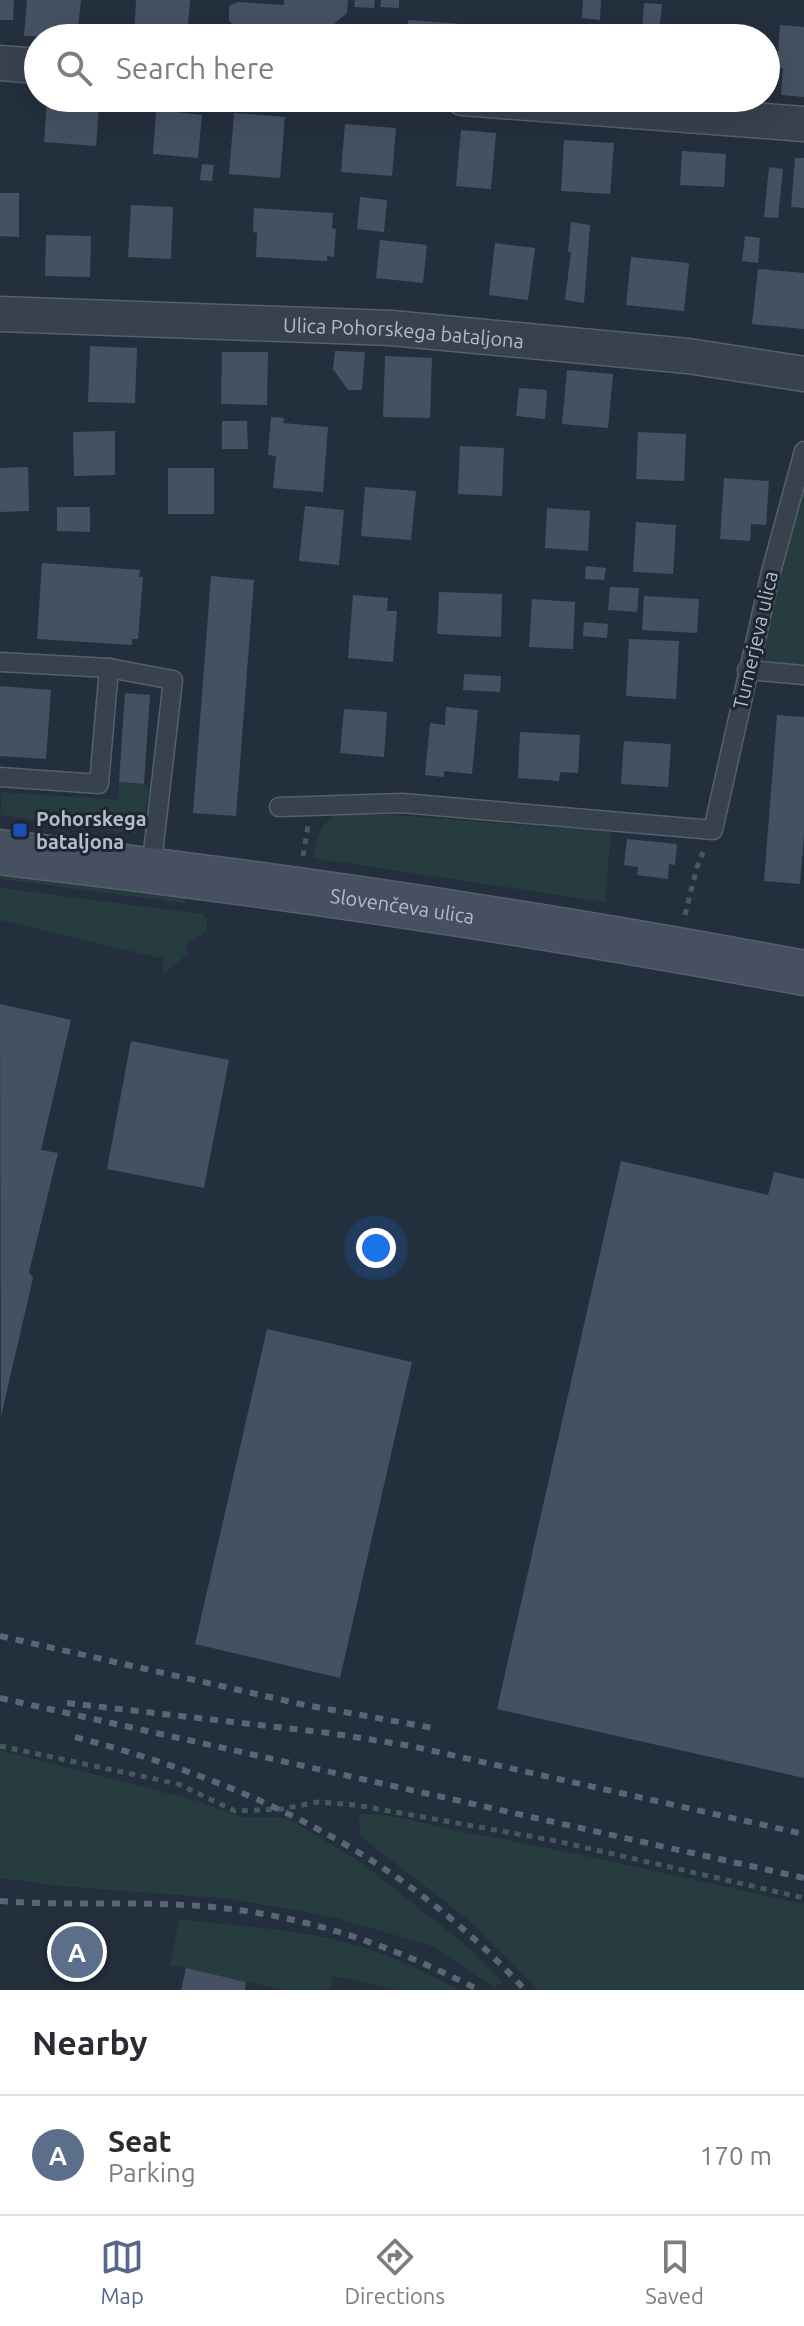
<!DOCTYPE html>
<meta charset="utf-8">
<style>
:root{--surface:#fff;--page:#f2f2f3;--text:#2b2b33;--muted:#7c7c81;--line:#e1e1e2;--accent:#56698c}
body{margin:0;font-family:Ubuntu,sans-serif;background:var(--page);color:var(--text)}
.you{position:absolute;left:376px;top:1248px;width:28px;height:28px;margin:-20px;border:6px solid #fff;border-radius:50%;background:#1a73e8;box-shadow:0 0 0 12px #1a73e833}
.badge{display:grid;place-items:center;width:52px;height:52px;border-radius:50%;background:var(--accent);color:#fff;font-size:26px;font-weight:700}
.pin{position:absolute;translate:-50% -50%;border:4px solid #fff;box-shadow:0 2px 8px #0006}
.list{margin:0;padding:0;list-style:none}
h2{display:flex;justify-content:space-between;align-items:center;height:104px;margin:0;padding:0 32px;font-size:34px}
h2 small{font-size:26px;font-weight:400;color:var(--muted)}
.list li{display:grid;grid-template-columns:52px 1fr auto;gap:24px;align-items:center;box-sizing:border-box;height:120px;padding:0 32px;border-top:2px solid var(--line)}
.list b{display:block;font-size:30px;white-space:nowrap}
.list p{margin:0;font-size:26px;white-space:nowrap;color:var(--muted)}
.list em{font-size:26px;font-style:normal;color:var(--muted)}
.icon{flex:none;width:44px;height:44px;fill:none;stroke:currentColor;stroke-width:2;stroke-linecap:round;stroke-linejoin:round}
.map{position:relative;flex:none;width:804px;height:1990px;overflow:hidden}
.search{position:absolute;background:var(--surface);box-shadow:0 8px 32px #0002;left:24px;right:24px;top:24px;height:88px;display:flex;align-items:center;gap:20px;box-sizing:border-box;padding:0 28px;border-radius:44px;color:var(--muted);font-size:30px}
.sheet{height:224px;background:var(--surface)}
nav{display:flex;justify-content:space-around;align-items:center;box-sizing:border-box;height:112px;border-top:2px solid var(--line);background:var(--surface);font-size:22px;color:var(--muted)}
nav a{display:grid;justify-items:center;gap:4px}
nav .on{color:var(--accent)}
.map>svg:first-child{display:block}
.green{fill:#263c3f}
.building{fill:#455162}
.lines{fill:none;stroke-linecap:round;stroke-linejoin:round}
.lane-casing{stroke:#565f6c;stroke-width:21}
.street-casing{stroke:#565f6c;stroke-width:37}
.secondary-casing{stroke:#565f6c;stroke-width:47}
.path{stroke:#44595c;stroke-width:5;stroke-dasharray:6 6;stroke-linecap:butt}
.lane{stroke:#38414e;stroke-width:18}
.street{stroke:#38414e;stroke-width:34}
.secondary{stroke:#465061;stroke-width:44}
.rail{stroke:#5a6575;stroke-width:6;stroke-dasharray:8 8;stroke-linecap:butt}
.transit-dot{fill:#1a4fb4;stroke:#1d2633;stroke-width:3}
.labels{text-anchor:middle;dominant-baseline:central;stroke-width:6;stroke-linejoin:round;paint-order:stroke}
.street-label{font-size:20px;fill:#b4bcc9;stroke:#1d2633}
.poi-label{font-size:20px;font-weight:bold;fill:#b4bcc9;stroke:#1d2633;text-anchor:start}
</style>
<div class="map">
<svg width="804" height="1990" viewBox="0 0 804 1990">
<rect width="100%" height="100%" fill="#242f3e"/>
<!-- green -->
<g class="green">
<polygon points="804,489 804,668 772,665 764,659 762,650"/>
<polygon points="119,782 149,785 145,818 135,834 0,815 2,792 118,800"/>
<path d="M 341,814 L 393,815 L 611,832 L 605,902 L 313,858 C 318,838 319,821 341,814 Z"/>
<polygon points="0,869 186,893 185,903 0,879"/>
<polygon points="0,888 202,914 207,920 207,931 185,946 188,954 162,975 164,959 0,920"/>
<polygon points="0,1750 201,1802 241,1817 287,1818 362,1863 469,1948 503,1982 494,1987 435,1947 333,1917 232,1899 61,1886 0,1878"/>
<path d="M 359,1814 C 400,1814 433,1827 473,1834 C 585,1854 694,1880 804,1904 L 804,1990 L 539,1990 L 466,1918 L 360,1836 Z"/>
<path d="M 179,1919 C 243,1927 313,1929 374,1951 C 404,1961 431,1976 459,1990 L 402,1990 L 333,1976 L 329,1990 L 283,1990 L 170,1965 Z"/>
</g>
<!-- building -->
<g class="building">
<polygon points="0,0 14,0 13,20 0,20"/>
<polygon points="27,0 81,0 77,38 24,36"/>
<polygon points="136,0 190,0 187,38 134,35"/>
<polygon points="284,0 348,0 347,13 335,23 335,38 233,38 235,26 229,21 229,6 238,2 284,5"/>
<polygon points="355,0 375,0 374,8 354,7"/>
<polygon points="381,0 399,0 399,8 380,7"/>
<polygon points="583,0 601,0 600,20 582,18"/>
<polygon points="644,3 662,4 659,33 689,36 689,38 653,38 653,32 642,31"/>
<polygon points="408,20 489,26 488,38 407,38"/>
<polygon points="780,25 804,27 804,97 781,95 783,68 777,68"/>
<polygon points="535,28 585,31 585,38 534,38"/>
<polygon points="47,102 99,106 96,146 44,142"/>
<polygon points="156,110 202,115 198,158 153,154"/>
<polygon points="234,113 285,117 280,178 229,174"/>
<polygon points="345,124 396,128 392,176 341,172"/>
<polygon points="461,130 496,133 491,189 456,186"/>
<polygon points="564,140 614,143 610,194 561,191"/>
<polygon points="682,151 726,154 724,187 680,185"/>
<polygon points="795,158 804,158 804,208 791,207"/>
<polygon points="202,164 214,165 212,181 200,180"/>
<polygon points="769,167 783,169 778,218 764,217"/>
<polygon points="0,193 19,193 19,237 0,236"/>
<polygon points="360,197 387,200 384,232 357,229"/>
<polygon points="131,205 173,207 171,259 128,257"/>
<polygon points="254,208 333,213 332,228 336,229 334,257 327,256 327,261 256,257 257,233 253,232"/>
<polygon points="571,222 590,225 584,303 565,300 571,252 568,252"/>
<polygon points="46,235 91,236 90,277 45,276"/>
<polygon points="745,236 760,238 758,263 742,261"/>
<polygon points="380,240 427,245 423,283 376,278"/>
<polygon points="495,243 535,248 528,300 489,295"/>
<polygon points="631,257 689,263 684,311 626,305"/>
<polygon points="758,269 804,273 804,329 752,324"/>
<polygon points="90,346 137,348 135,403 88,402"/>
<polygon points="335,351 365,352 362,390 348,390 333,369"/>
<polygon points="222,352 268,352 267,405 221,404"/>
<polygon points="385,356 432,358 430,418 383,417"/>
<polygon points="567,370 613,374 608,428 562,424"/>
<polygon points="519,388 547,390 545,419 516,416"/>
<polygon points="271,417 284,418 283,423 328,427 323,492 273,488 276,456 268,455"/>
<polygon points="222,421 247,421 248,449 222,449"/>
<polygon points="115,431 115,475 74,476 73,432"/>
<polygon points="638,432 686,434 684,481 636,479"/>
<polygon points="460,446 504,448 502,496 458,494"/>
<polygon points="28,467 29,511 0,512 0,468"/>
<rect x="168" y="468" width="46" height="46"/>
<polygon points="724,478 769,481 766,525 751,524 750,541 720,539"/>
<polygon points="365,487 416,491 411,540 361,536"/>
<polygon points="305,506 344,510 339,565 299,561"/>
<polygon points="57,507 90,507 90,532 57,531"/>
<polygon points="547,508 590,511 588,551 545,548"/>
<polygon points="636,522 676,525 673,574 633,572"/>
<polygon points="42,563 140,570 139,577 143,577 138,639 132,639 132,645 37,639"/>
<polygon points="586,566 606,568 604,580 585,579"/>
<polygon points="211,576 254,580 236,816 193,813"/>
<polygon points="610,587 639,588 637,612 608,610"/>
<polygon points="439,592 502,594 501,637 437,634"/>
<polygon points="353,595 388,598 387,611 397,611 393,662 348,658"/>
<polygon points="644,596 699,599 697,633 642,630"/>
<polygon points="532,599 575,602 573,649 529,647"/>
<polygon points="584,622 608,624 607,638 583,636"/>
<polygon points="629,639 679,641 676,699 626,696"/>
<polygon points="464,674 501,676 500,692 463,690"/>
<polygon points="0,686 51,690 46,759 0,756"/>
<polygon points="125,693 150,695 144,784 119,782"/>
<polygon points="446,707 478,710 472,774 444,771 444,777 425,775 430,723 445,725"/>
<polygon points="344,709 387,712 384,757 340,753"/>
<polygon points="777,715 804,717 804,834 800,884 764,881"/>
<polygon points="520,732 580,735 578,773 560,772 559,781 518,778"/>
<polygon points="624,741 671,744 668,787 621,784"/>
<polygon points="627,839 677,844 675,865 669,864 668,879 637,875 638,867 624,865"/>
<polygon points="0,1004 71,1020 41,1150 58,1153 29,1272 33,1278 1,1416"/>
<polygon points="131,1041 229,1060 204,1188 107,1169"/>
<polygon points="621,1161 768,1195 774,1172 804,1179 804,1778 497,1709"/>
<polygon points="267,1329 412,1362 340,1678 195,1644"/>
<polygon points="186,1968 246,1982 245,1990 181,1990"/>
</g>
<g class="lines">
<!-- lane casing -->
<g class="lane-casing">
<g id="lane">
<polyline points="0,662 109,668 173,680 151,870"/>
<polyline points="747,670 804,675"/>
<polyline points="0,777 99,784 109,668"/>
<polyline points="279,807 402,803 713,830 771,572 804,451"/>
</g>
</g>
<!-- street casing -->
<g class="street-casing">
<g id="street">
<polyline points="0,63 38,66"/>
<polyline points="463,98 804,124"/>
<path id="s1" d="M 0,314 L 391,328 L 688,356 L 804,374"/>
</g>
</g>
<!-- secondary casing -->
<g class="secondary-casing">
<g id="secondary">
<path id="s2" d="M 0,852 C 269,883 538,923 804,973"/>
</g>
</g>
<!-- path -->
<g class="path">
<polyline points="303,856 308,826"/>
<polyline points="685,915 697,867 703,852"/>
<polyline points="0,1746 178,1784 235,1811 282,1809 318,1802 356,1805 557,1841 804,1898"/>
</g>
<!-- lane -->
<use href="#lane" class="lane"/>
<!-- street -->
<use href="#street" class="street"/>
<!-- secondary -->
<use href="#secondary" class="secondary"/>
<!-- rail -->
<g class="rail">
<polyline points="0,1636 305,1705 433,1728"/>
<polyline points="0,1698 804,1878"/>
<polyline points="67,1703 329,1733 411,1746 804,1834"/>
<path d="M 75,1737 C 248,1782 403,1855 525,1990"/>
<path d="M 0,1901 C 67,1906 134,1901 201,1906 C 303,1914 389,1944 479,1990"/>
</g>
</g>
<!-- markers -->
<rect class="transit-dot" x="12" y="822" width="16" height="16" rx="4"/>
<g class="labels">
<!-- street labels -->
<g class="street-label">
<text stroke="none"><textPath href="#s1" startOffset="404">Ulica Pohorskega bataljona</textPath></text>
<text transform="translate(755 640) rotate(-77)">Turnerjeva ulica</text>
<text stroke="none"><textPath href="#s2" startOffset="406">Slovenčeva ulica</textPath></text>
</g>
<!-- poi labels -->
<g class="poi-label">
<text x="36" y="818">Pohorskega<tspan x="36" dy="23">bataljona</tspan></text>
</g>
</g>
</svg>
<div class="you"></div>
<div class="pin badge" style="left:77px;top:1952px;background:#5c6f8a">A</div>
<div class="search"><svg class="icon" aria-label="search" viewBox="0 0 24 24"><circle cx="10" cy="10" r="6"/><path d="M15 15l6 6"/></svg>Search here</div>
</div>
<section class="sheet">
<h2>Nearby<small></small></h2>
<ul class="list">
<li><span class="badge" style="background:#5c6f8a">A</span><div><b>Seat</b><p>Parking</p></div><em>170 m</em></li>
</ul>
</section>
<nav>
<a class="on"><svg class="icon" aria-label="map" viewBox="0 0 24 24"><path d="M3 6l6-2 6 2 6-2v14l-6 2-6-2-6 2zM9 4v14M15 6v14"/></svg>Map</a>
<a><svg class="icon" aria-label="directions" viewBox="0 0 24 24"><path d="M12 3l9 9-9 9-9-9zM9 14v-3h6M13 9l2 2-2 2"/></svg>Directions</a>
<a><svg class="icon" aria-label="saved" viewBox="0 0 24 24"><path d="M7 4h10v16l-5-4-5 4z"/></svg>Saved</a>
</nav>
